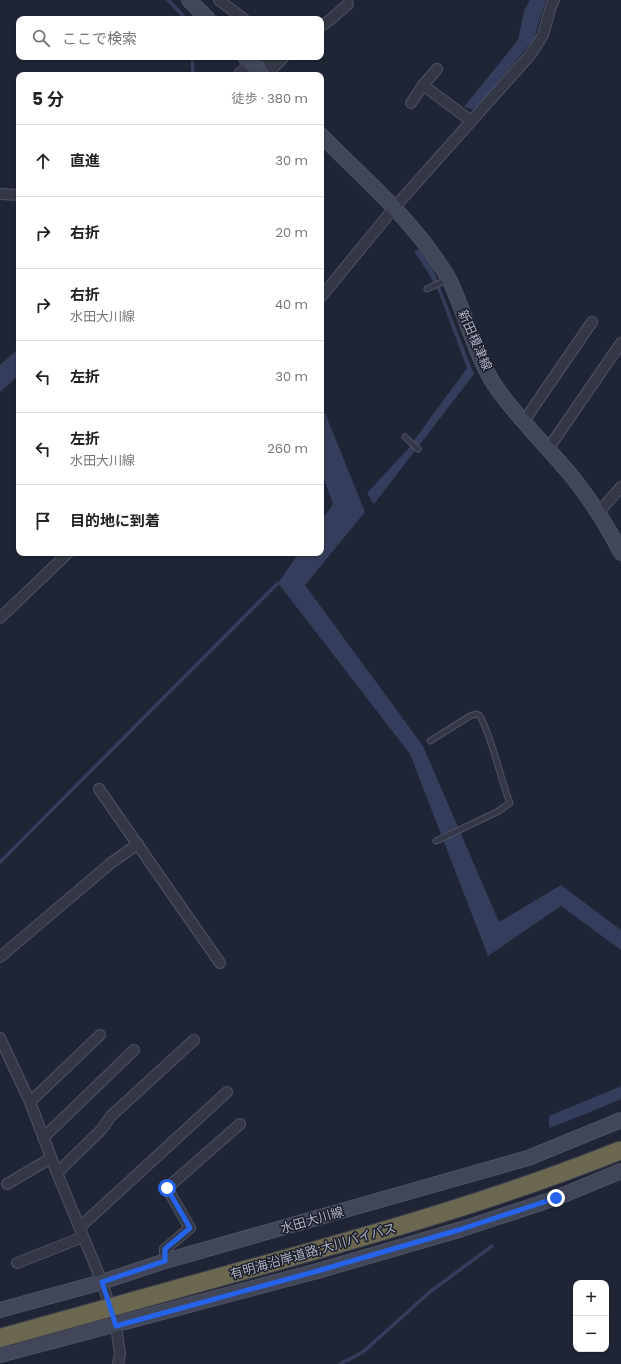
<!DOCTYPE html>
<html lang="ja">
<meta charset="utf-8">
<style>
:root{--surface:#fff;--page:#f6f6f6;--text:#222;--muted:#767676;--line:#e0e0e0}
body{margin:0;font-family:Poppins,"Noto Sans JP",sans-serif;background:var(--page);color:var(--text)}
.controls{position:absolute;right:12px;bottom:12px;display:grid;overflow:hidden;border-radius:8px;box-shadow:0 1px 3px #0004}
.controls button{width:36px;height:36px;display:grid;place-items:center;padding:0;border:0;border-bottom:1px solid var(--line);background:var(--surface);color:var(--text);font:20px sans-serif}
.stop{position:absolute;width:12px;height:12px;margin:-9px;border:3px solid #2563eb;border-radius:50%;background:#fff}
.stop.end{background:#2563eb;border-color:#fff;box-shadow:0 1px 4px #0008}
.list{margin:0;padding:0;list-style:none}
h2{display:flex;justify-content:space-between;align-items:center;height:52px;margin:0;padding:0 16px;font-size:17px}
h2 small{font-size:13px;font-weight:400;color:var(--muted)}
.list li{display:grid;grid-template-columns:26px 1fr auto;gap:12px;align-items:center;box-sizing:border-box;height:72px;padding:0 16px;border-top:1px solid var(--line)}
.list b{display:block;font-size:15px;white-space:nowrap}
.list p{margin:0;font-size:13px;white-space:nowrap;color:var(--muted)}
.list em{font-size:13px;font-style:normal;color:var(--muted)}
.icon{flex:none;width:22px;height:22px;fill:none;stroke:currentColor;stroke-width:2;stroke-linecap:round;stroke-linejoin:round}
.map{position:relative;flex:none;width:621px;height:1364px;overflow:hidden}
.search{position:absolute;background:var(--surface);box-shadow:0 1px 3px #0004;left:16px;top:16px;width:308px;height:44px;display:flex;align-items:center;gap:10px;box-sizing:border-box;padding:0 14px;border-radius:8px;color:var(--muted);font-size:15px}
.panel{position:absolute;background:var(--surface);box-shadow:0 1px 3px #0004;left:16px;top:72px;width:308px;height:484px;border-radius:8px}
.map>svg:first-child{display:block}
.water{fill:#353d5c}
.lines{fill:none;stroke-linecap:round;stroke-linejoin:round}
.stream{stroke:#353d5c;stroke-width:3.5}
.service-casing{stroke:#4e5261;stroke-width:7}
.minor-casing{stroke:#4e5261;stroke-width:12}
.secondary-casing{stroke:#4e5261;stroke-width:16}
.service{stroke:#343846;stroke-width:5}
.minor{stroke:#343846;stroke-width:10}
.secondary{stroke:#424659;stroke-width:14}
.motorway-bridge-casing{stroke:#3b3f4e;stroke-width:20;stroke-linecap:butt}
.motorway-bridge{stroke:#6c6751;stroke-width:18}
.route{stroke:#2563eb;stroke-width:5}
.labels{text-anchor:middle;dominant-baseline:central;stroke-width:3;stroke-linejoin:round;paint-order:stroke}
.street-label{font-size:13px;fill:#aeb2c3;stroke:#191d2a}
</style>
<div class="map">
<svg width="621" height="1364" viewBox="0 0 621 1364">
<rect width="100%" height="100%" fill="#202535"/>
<!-- water -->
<g class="water">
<polygon points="530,0 546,0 534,39 475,110 464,107 518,40 524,11"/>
<polygon points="419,249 433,269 474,374 374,504 367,493 407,450 467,368 439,293 429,274 414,251"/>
<polygon points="19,348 19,375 0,392 0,365"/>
<polygon points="321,403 365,512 305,585 423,746 499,922 561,885 621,930 621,950 561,906 488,956 410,754 278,583 299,553 321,553 321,521 333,504 321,471"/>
<polygon points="621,1086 621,1099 588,1113 549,1128 549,1116"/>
</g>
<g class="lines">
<!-- stream -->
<g class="stream">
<polyline points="168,0 186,19"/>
<polyline points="192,57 193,75"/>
<polyline points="0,862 278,583"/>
<polyline points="340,1364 363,1352 431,1291 492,1246"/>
</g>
<!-- service casing -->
<g class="service-casing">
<g id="service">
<polyline points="427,289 448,279"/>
<polyline points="405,437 418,449"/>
<path d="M 430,741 L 470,716 L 476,714 L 480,716 C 494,743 499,775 510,803 L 497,812 L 436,841"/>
</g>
</g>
<!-- minor casing -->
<g class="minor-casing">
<g id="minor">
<polyline points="219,0 244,19"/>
<polyline points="321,26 330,20 348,4"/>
<polyline points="266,57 272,69"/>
<polyline points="238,75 251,63"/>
<polyline points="266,75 284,57"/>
<polyline points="423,85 437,69"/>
<polyline points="411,103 423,85 471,121"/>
<polyline points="0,194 19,195"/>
<polyline points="321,297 394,208 531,54 543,35 551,6 554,0"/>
<polyline points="524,421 592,322"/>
<polyline points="548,449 621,343"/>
<polyline points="598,513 621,487"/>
<polyline points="0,618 68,553"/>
<polyline points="99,789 220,963"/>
<polyline points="0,957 111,863 138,844"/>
<polyline points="0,1038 30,1102 57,1173 102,1282 116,1326 120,1354 118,1364"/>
<polyline points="30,1102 100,1035"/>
<polyline points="43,1138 134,1050"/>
<polyline points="57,1173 101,1130 111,1116 194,1040"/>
<polyline points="7,1184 51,1158"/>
<polyline points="80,1227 227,1092"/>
<polyline points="165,1261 165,1249 190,1228 167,1188 240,1124"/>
<polyline points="17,1263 83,1237"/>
</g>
</g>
<!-- secondary casing -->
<g class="secondary-casing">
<g id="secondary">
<polyline points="189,0 208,19"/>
<polyline points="245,57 263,75"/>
<path d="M 321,135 C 360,175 404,212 436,259 C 440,265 445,272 449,279 C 466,314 474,354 496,387 C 519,420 549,448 574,479 C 592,502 608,527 621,553"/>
<polyline points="0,1310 102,1282 165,1261 528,1158 621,1120"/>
<polyline points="0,1355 321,1270 462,1229 556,1198 621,1171"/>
</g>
</g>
<!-- service -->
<use href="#service" class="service"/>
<!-- minor -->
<use href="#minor" class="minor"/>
<!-- secondary -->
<use href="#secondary" class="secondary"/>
<!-- motorway-bridge casing -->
<g class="motorway-bridge-casing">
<path id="motorway-bridge" d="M 0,1338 C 82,1315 164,1293 245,1270 C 372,1235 499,1199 621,1150"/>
</g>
<!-- motorway-bridge -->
<use href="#motorway-bridge" class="motorway-bridge"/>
</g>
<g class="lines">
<!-- route -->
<polyline class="route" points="167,1188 190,1228 165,1249 165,1261 102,1282 116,1326 321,1270 462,1229 556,1198"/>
</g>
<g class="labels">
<!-- street labels -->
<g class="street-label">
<text transform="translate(475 340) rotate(66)">新田榎津線</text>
<text transform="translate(312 1220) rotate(-16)">水田大川線</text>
<text transform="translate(313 1251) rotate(-16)">有明海沿岸道路;大川バイパス</text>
</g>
</g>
</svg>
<div class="controls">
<button>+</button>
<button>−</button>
</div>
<div class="stop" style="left:167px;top:1188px"></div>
<div class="stop end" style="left:556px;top:1198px"></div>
<div class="search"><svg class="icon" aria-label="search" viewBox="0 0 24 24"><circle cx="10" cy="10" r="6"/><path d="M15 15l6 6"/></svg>ここで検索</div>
<section class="panel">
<h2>5 分<small>徒歩 · 380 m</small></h2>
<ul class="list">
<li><svg class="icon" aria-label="ahead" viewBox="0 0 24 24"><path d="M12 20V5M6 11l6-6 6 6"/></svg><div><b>直進</b></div><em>30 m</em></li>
<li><svg class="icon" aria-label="right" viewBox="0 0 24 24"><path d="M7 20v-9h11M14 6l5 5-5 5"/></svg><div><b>右折</b></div><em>20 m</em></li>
<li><svg class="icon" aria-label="right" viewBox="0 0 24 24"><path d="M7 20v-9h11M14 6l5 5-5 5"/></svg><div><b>右折</b><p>水田大川線</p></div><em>40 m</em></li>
<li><svg class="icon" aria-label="left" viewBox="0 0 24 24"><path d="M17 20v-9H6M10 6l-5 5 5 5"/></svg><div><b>左折</b></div><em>30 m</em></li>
<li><svg class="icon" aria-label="left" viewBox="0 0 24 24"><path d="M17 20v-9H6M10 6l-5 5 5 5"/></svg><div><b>左折</b><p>水田大川線</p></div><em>260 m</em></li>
<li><svg class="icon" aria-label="arrive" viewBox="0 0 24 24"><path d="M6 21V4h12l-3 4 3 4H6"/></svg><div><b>目的地に到着</b></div></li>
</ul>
</section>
</div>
